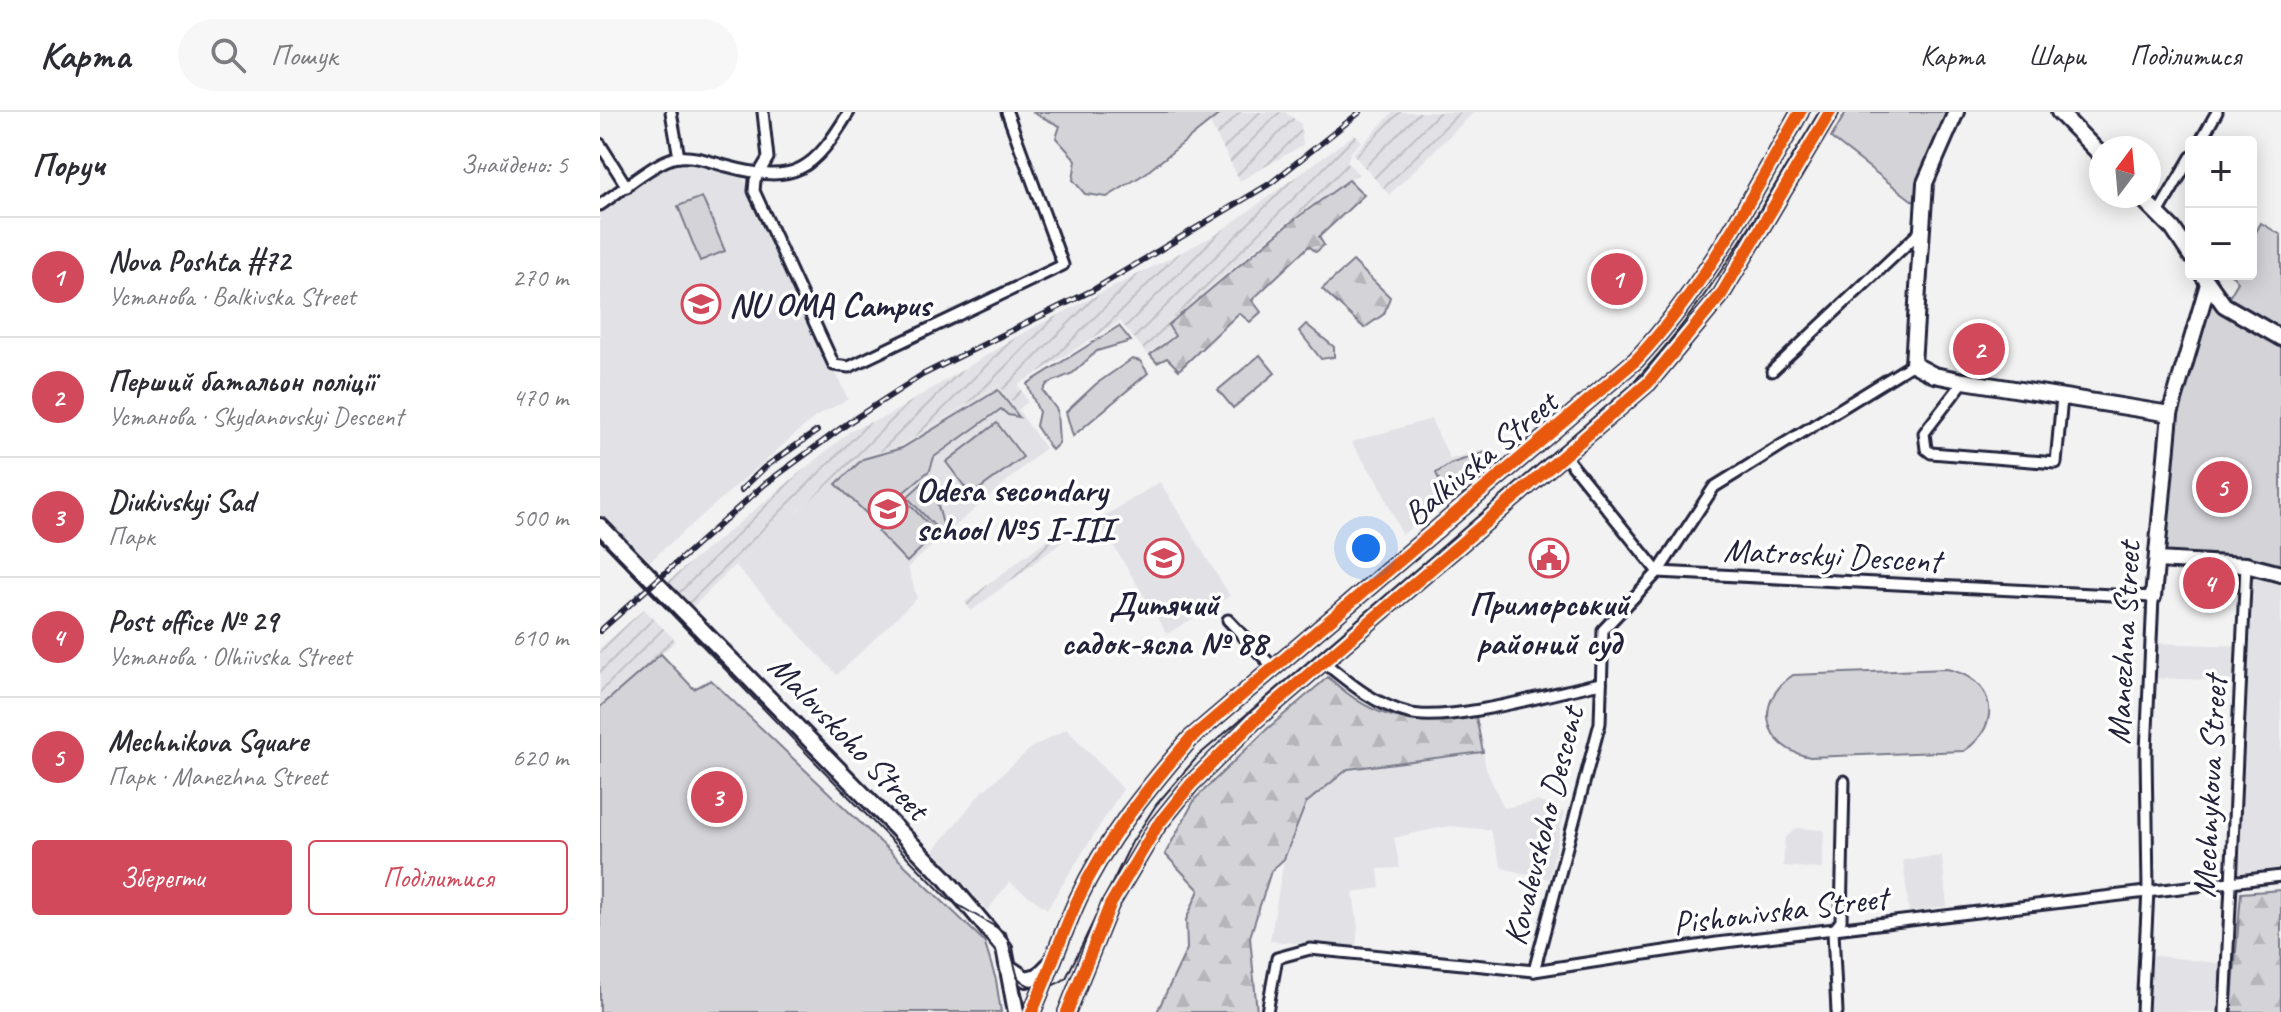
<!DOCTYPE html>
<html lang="uk">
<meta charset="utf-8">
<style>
:root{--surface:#fff;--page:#f7f7f7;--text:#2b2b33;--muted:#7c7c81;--line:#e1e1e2;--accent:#d1495b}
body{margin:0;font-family:Caveat,sans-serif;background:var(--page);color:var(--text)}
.controls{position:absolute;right:24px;top:24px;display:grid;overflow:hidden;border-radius:8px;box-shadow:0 4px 20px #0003}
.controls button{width:72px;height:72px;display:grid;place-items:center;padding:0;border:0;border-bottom:2px solid var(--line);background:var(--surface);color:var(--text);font:40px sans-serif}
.compass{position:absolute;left:1489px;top:24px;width:72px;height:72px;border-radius:50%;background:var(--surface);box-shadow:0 4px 20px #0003;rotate:16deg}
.you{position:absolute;left:766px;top:436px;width:28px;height:28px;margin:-20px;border:6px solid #fff;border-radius:50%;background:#1a73e8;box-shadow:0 0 0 12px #1a73e833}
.badge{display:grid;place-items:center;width:52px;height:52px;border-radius:50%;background:var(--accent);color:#fff;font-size:26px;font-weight:700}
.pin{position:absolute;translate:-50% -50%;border:4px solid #fff;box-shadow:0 2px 8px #0006}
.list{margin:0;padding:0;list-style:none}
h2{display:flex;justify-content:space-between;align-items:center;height:104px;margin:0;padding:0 32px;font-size:34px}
h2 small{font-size:26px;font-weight:400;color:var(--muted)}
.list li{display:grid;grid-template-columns:52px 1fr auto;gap:24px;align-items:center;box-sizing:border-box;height:120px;padding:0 32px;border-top:2px solid var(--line)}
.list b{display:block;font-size:30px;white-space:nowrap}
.list p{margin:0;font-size:26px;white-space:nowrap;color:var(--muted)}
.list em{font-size:26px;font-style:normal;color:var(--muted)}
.actions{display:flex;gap:16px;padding:24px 32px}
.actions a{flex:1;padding:18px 0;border:2px solid var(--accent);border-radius:8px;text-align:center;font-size:28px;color:var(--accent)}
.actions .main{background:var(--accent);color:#fff}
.icon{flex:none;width:44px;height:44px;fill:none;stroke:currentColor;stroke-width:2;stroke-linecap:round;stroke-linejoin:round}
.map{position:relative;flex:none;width:1681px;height:900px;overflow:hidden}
header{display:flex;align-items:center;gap:48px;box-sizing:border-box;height:112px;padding:0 40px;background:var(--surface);border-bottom:2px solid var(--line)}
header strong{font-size:38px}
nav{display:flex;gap:44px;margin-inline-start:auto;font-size:28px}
.search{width:560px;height:72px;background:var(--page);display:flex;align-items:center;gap:20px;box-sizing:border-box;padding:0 28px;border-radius:44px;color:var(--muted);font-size:30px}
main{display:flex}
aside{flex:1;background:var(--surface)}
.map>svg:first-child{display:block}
.built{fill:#e2e2e6}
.industrial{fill:url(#industrial-furrows)}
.green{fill:#d3d3d8;stroke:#7a7a8a;stroke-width:2}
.forest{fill:url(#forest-firs);stroke:#7a7a8a;stroke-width:2}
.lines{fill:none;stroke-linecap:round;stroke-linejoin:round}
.street-casing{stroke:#22223b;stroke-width:15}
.secondary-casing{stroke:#22223b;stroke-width:20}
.primary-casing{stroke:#22223b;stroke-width:20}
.street{stroke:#fff;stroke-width:9}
.secondary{stroke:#fff;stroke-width:14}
.primary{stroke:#fff;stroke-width:14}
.tram{stroke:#22223b;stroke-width:2}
.rail-casing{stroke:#22223b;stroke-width:6}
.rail{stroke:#fff;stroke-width:3;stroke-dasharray:9;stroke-linecap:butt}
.cycleway-casing{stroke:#fff;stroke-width:17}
.cycleway{stroke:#e8590c;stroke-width:12}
.labels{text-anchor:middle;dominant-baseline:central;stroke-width:7;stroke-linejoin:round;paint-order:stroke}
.poi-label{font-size:34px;font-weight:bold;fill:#22223b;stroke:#fff;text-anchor:start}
.street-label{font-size:34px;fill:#22223b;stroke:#fff}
</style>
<header>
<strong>Карта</strong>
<div class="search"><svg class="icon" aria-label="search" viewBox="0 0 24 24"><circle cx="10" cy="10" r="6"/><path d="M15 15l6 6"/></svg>Пошук</div>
<nav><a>Карта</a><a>Шари</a><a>Поділитися</a></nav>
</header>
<main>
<aside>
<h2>Поруч<small>Знайдено: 5</small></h2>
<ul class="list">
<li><span class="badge">1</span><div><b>Nova Poshta #72</b><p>Установа · Balkivska Street</p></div><em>270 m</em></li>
<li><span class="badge">2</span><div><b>Перший батальон поліції</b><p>Установа · Skydanovskyi Descent</p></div><em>470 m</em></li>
<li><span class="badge">3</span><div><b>Diukivskyi Sad</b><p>Парк</p></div><em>500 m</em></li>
<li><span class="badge">4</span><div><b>Post office № 29</b><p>Установа · Olhiivska Street</p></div><em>610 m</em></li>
<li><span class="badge">5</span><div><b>Mechnikova Square</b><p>Парк · Manezhna Street</p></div><em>620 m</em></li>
</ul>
<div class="actions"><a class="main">Зберегти</a><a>Поділитися</a></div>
</aside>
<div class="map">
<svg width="1681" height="900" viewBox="0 0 1681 900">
<defs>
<pattern id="industrial-furrows" width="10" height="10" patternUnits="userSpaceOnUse" patternTransform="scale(2)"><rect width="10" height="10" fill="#e2e2e6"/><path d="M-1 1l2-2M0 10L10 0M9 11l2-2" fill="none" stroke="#c2c2c6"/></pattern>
<pattern id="forest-firs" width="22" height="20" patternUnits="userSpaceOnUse" patternTransform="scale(2)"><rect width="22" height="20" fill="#d3d3d8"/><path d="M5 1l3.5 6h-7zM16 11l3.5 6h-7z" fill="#b5b5ba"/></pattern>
</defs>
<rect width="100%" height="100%" fill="#f2f2f3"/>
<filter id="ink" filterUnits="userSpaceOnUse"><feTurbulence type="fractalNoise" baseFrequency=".0125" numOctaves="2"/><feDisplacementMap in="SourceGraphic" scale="16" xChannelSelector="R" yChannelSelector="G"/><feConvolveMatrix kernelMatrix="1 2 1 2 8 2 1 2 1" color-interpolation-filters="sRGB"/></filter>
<g filter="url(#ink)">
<!-- built -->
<g class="built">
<polygon points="72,49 140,59 248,287 215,305 50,449 0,403 0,97"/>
<polygon points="400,272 445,336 308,455 317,486 237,563 135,453 262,344 301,334"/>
<polygon points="831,307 850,347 887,337 895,347 802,423 779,372 751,330"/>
<polygon points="560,370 630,484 567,522 498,408"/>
<polygon points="1647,454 1681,462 1681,764 1632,768"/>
<polygon points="1553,531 1642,534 1640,569 1550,566"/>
<polygon points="467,617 523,677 447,797 409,770 388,798 332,741 379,683 432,635"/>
<polygon points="883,640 886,657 904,696 938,689 964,701 949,767 902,756 890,718 850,714 820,720 794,726 800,756 778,757 780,776 753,780 758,815 756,835 670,829 684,747 706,691 748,657"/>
<polygon points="1197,716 1224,718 1222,757 1183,754 1185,726"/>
<polygon points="1342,744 1347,794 1309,800 1303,748"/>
<polygon points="1549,843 1626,852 1623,900 1546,900"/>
</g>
<!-- industrial -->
<g class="industrial">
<polygon points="622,0 685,0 701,12 703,33 640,69 609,9"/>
<polygon points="793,0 874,0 789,83 753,42"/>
<polygon points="755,22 762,29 750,41 747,50 758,62 690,108 566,212 574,223 547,242 520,209 418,273 428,290 418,298 399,272 300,334 262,344 135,453 93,495 67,470 253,317 287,304 423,221 617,122"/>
<polygon points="458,419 465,428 371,499 365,490"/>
<polygon points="44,497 76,529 0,595 0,536"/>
</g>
<!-- green -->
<g class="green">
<polygon points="432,0 622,0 546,61 507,85 485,82 473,68 476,48 456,26 460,14"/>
<polygon points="1246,0 1352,0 1314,90 1231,26"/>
<polygon points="102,85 125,139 100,149 78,94"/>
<polygon points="1661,111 1681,123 1681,220 1628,187 1638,170 1631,162 1651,162 1651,129"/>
<polygon points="1615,183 1681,226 1681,462 1557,448 1570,302 1602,187"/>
<polygon points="706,212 734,235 734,245 721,247 699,219"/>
<polygon points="519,214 531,229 497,239 473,261 447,272 443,279 457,298 459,331 452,338 436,314 439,300 427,272"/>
<polygon points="660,243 675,261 633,296 618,278"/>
<polygon points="532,247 540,249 548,261 473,324 466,300 496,272"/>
<polygon points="398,278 419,305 408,303 401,297 334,345 330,358 272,407 236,372 263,347 302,336"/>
<polygon points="397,311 423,345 371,383 346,350"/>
<polygon points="886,340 890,347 846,382 836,361 850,352"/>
<polygon points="330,364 344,416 340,420 307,385"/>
<polygon points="308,391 337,421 307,450 278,420"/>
<polygon points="61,542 94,577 111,568 384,829 396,868 401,900 0,900 0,595"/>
<path d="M 1347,557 C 1395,567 1404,612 1364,639 L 1210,645 C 1163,636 1153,590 1193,563 Z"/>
</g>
<!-- forest -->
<g class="forest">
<polygon points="749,68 764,83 719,125 724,133 716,140 709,134 652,188 661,200 650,210 639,201 579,258 567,246 557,251 550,243 575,224 568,213 691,110"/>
<polygon points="753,149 790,185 784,202 764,216 722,177"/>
<path d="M 728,565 C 780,613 809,610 876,605 L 883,640 L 748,657 L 706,691 L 684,747 L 671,759 L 650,825 L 657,900 L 557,900 L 587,837 L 586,808 L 599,778 L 565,742 L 595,687 L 667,617 Z"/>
<polygon points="1681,778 1681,900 1631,900 1641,781"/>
</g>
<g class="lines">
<!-- street casing -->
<g class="street-casing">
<g id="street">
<polyline points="71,0 79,45"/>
<polyline points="163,0 168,46 155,68 154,79 234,253 249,255 463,153 407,0"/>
<polyline points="1600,30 1617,0"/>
<polyline points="0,32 27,75"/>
<path d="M 0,93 C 18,81 58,47 78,45 C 94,43 111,50 126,54 C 196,73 213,59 249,0"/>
<polyline points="1557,103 1591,45"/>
<polyline points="1172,259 1322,118"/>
<polyline points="1364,269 1324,321 1326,337 1331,341 1456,351 1462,285"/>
<polyline points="964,343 1058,460 1553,485 1546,640 1548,778 1542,900"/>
<polyline points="628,508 672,554"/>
<path d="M 725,551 C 751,572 774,592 808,601 C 847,612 957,580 1001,571"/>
<polyline points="934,859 1000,611 1003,518 1058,460 1114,375 1313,252"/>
<polyline points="667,900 677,846 710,837 934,859 1117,831 1681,764"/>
<polyline points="1237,900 1233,819 1241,809 1244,669"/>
<polyline points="1625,900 1646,453"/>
</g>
</g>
<!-- secondary casing -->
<g class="secondary-casing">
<g id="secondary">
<polyline points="1356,0 1325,71 1313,252 1334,263 1364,269 1570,302"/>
<polyline points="1459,0 1501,43"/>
<polyline points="1540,84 1573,117 1591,144"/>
<polyline points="1602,162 1624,193 1681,226"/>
<polyline points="0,414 345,766 404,836 416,900"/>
<polyline points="1557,448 1646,453 1681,462"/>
<polyline points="1553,485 1570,302 1608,172"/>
</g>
</g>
<!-- primary casing -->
<g class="primary-casing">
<g id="primary">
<polyline points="408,855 426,867 438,864 450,852"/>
<path d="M 432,900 C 448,863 461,824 478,787 C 506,727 547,677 590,627 L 1036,248 C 1105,174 1150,88 1200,0"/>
<polyline points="467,900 510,793 557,714 591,672 653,610 1048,271 1121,183 1230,0"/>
</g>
</g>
<!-- street -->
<use href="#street" class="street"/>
<!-- secondary -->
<use href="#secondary" class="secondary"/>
<!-- primary -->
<use href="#primary" class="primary"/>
<!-- tram -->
<g class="tram">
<polyline points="0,428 348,787 406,821 427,900"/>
<path d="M 417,865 C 430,880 452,877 466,866 L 532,730 L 556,693 L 598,644 L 1029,275 C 1107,194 1161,96 1219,0"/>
</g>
<!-- rail casing -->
<g class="rail-casing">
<g id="rail">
<polyline points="141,378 165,355 217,319"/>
<polyline points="0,519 165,372 251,309 322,263 493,178 671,71 760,0"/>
</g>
</g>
<!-- rail -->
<use href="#rail" class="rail"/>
<!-- cycleway casing -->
<g class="cycleway-casing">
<g id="cycleway">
<path d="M 432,900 C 448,863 461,824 478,787 C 506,727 547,677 590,627 L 1036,248 C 1105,174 1150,88 1200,0"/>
<polyline points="467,900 510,793 557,714 591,672 653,610 1048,271 1121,183 1230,0"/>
</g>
</g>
<!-- cycleway -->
<use href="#cycleway" class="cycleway"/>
</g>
</g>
<!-- icons -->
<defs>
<g id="university-ring" transform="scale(2)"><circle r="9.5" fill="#fff" stroke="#d1495b" stroke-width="1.5"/><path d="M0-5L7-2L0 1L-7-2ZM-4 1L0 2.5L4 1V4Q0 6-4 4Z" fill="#d1495b"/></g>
<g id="school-ring" transform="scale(2)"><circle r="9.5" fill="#fff" stroke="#d1495b" stroke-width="1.5"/><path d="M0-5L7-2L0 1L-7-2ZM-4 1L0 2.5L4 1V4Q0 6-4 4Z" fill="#d1495b"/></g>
<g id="civic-ring" transform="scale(2)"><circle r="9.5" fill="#fff" stroke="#d1495b" stroke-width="1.5"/><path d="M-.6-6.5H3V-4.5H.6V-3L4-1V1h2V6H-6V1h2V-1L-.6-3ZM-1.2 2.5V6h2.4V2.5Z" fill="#d1495b"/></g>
</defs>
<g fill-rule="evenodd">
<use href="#university-ring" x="101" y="192"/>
<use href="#school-ring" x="288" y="397"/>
<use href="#school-ring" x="564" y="446"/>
<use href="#civic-ring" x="949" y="446"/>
</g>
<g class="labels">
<!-- poi labels -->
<g class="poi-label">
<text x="129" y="192">NU OMA Campus</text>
<text x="316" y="377">Odesa secondary<tspan x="316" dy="39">school №5 I-III</tspan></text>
<text x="564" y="491" text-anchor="middle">Дитячий<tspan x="564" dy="39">садок-ясла № 88</tspan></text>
<text x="949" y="491" text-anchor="middle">Приморський<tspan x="949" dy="39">районий суд</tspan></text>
</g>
<!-- street labels -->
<g class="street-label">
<text transform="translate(880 346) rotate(-40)">Balkivska Street</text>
<text transform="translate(1232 443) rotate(3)">Matroskyi Descent</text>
<text transform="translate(1523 531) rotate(-87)">Manezhna Street</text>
<text transform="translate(249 625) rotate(46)">Malovskoho Street</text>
<text transform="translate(1609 675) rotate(-87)">Mechnykova Street</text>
<text transform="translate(943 714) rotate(-76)">Kovalevskoho Descent</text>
<text transform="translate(1180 798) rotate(-7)">Pishonivska Street</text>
</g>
</g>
</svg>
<div class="controls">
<button>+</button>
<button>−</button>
</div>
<svg class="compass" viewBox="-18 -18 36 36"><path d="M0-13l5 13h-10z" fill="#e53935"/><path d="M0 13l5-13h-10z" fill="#7c7c81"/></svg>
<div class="you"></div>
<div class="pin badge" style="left:1017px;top:167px">1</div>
<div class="pin badge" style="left:1379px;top:237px">2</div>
<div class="pin badge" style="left:117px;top:685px">3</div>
<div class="pin badge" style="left:1609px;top:471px">4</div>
<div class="pin badge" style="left:1622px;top:375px">5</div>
</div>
</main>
